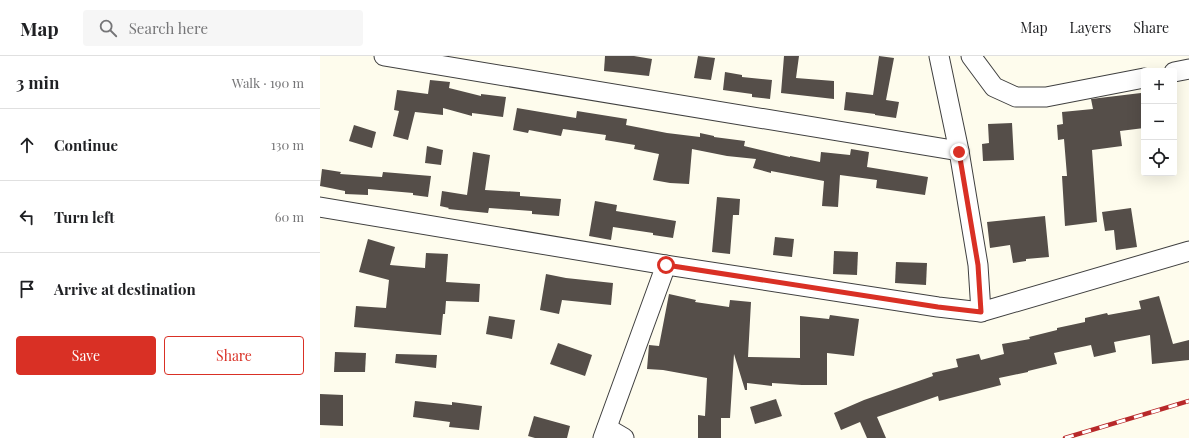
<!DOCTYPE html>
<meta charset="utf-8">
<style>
:root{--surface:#fff;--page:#f6f6f6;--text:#202124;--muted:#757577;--line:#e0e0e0;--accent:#d93025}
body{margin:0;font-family:"Playfair Display",serif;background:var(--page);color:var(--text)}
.controls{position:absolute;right:12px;top:12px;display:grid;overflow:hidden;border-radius:4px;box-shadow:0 4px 16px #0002}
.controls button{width:36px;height:36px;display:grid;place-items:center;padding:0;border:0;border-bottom:1px solid var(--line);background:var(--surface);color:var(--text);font:20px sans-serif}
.stop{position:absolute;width:12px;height:12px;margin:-9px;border:3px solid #d93025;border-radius:50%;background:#fff}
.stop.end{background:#d93025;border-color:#fff;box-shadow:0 1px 4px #0008}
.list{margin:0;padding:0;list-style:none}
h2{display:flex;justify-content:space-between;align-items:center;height:52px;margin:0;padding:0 16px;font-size:17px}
h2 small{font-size:13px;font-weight:400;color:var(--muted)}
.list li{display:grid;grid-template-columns:26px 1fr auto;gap:12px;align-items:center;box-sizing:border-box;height:72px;padding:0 16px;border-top:1px solid var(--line)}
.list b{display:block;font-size:15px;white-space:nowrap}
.list em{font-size:13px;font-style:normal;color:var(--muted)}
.actions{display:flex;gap:8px;padding:12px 16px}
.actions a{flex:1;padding:9px 0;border:1px solid var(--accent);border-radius:4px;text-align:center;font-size:14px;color:var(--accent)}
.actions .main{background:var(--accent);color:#fff}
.icon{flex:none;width:22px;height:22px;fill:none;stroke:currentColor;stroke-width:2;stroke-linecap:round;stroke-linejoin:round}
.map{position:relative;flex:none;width:869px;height:382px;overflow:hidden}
header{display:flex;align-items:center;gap:24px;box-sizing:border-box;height:56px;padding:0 20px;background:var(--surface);border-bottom:1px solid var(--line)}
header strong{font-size:19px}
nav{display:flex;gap:22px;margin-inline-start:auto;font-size:14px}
.search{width:280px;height:36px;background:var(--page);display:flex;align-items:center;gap:10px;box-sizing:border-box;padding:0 14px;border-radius:4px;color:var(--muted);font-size:15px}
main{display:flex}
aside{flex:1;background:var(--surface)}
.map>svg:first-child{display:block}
.building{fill:#554e49}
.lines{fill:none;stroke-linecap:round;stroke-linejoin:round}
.street-casing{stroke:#404040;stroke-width:21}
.street{stroke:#fff;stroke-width:19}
.rail-casing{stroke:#b8292a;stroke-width:4.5}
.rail{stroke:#fff;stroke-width:3;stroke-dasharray:9;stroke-linecap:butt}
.route{stroke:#d93025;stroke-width:5}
</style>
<header>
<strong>Map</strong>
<div class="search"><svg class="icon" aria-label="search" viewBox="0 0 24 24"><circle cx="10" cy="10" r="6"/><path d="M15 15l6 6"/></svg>Search here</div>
<nav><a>Map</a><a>Layers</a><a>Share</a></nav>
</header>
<main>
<aside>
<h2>3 min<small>Walk · 190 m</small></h2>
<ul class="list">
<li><svg class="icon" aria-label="ahead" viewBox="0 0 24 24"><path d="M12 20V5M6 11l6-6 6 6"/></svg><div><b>Continue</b></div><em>130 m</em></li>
<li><svg class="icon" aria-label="left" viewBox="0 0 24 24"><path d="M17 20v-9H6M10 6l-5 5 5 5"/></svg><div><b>Turn left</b></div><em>60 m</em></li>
<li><svg class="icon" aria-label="arrive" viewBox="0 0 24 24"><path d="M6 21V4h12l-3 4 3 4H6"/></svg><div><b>Arrive at destination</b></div></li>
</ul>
<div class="actions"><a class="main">Save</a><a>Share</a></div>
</aside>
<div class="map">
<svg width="869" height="382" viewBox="0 0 869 382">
<rect width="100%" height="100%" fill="#fefced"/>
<!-- building -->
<g class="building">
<polygon points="285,0 314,0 332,3 329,20 284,15"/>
<polygon points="378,0 395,2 391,24 374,22"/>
<polygon points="464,0 479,0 476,22 514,25 514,43 461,37"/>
<polygon points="559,0 574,2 566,44 579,46 576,62 555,59 555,58 524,54 526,36 553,39"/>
<polygon points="405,16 422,19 422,21 452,24 450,43 432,41 432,38 403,34"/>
<polygon points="110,24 130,26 129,32 161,40 161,38 186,41 183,61 152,57 152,60 123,52 123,59 95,56 88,84 73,80 79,55 74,54 77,34 108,38"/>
<polygon points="821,37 824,72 800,75 802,90 772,94 777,166 745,170 742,120 747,120 744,83 738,84 737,69 743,68 742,56 773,53 771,43"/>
<polygon points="197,52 256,62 257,55 307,63 306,69 347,77 380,81 380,77 394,80 394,81 425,85 424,90 470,101 470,100 500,106 501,96 530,99 531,93 549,96 547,111 608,121 605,139 556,132 557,124 520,119 518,151 502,150 504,125 451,115 451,117 433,112 436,103 407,100 372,93 369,128 350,127 333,124 339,98 314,93 315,89 285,84 286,79 243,73 241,80 209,74 208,77 193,74"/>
<polygon points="692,67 694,104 663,105 662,88 669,87 668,68"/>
<polygon points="34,69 56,76 52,92 29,85"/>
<polygon points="107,90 123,94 121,109 105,107"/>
<polygon points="153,96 170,99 165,134 200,136 200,140 241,143 239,160 212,158 212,155 169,152 168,157 128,153 129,152 120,150 122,135 147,139"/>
<polygon points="2,113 21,116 20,118 62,121 63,116 111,120 108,141 93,139 93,137 48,133 48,139 25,138 25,135 0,130"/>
<polygon points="397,141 420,143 419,159 413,159 410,198 392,196"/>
<polygon points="275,145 297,149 296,155 356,165 353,182 333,179 333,177 293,171 291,184 269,180"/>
<polygon points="811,152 817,191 796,194 794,174 785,175 782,156"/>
<polygon points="725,160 729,201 706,203 706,205 693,207 690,189 670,192 667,166"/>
<polygon points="455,181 474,183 472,201 453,199"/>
<polygon points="48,183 75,191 70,209 105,212 106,197 128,198 126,226 160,228 159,246 126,245 125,258 123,258 121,279 34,271 36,250 66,252 69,224 39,216"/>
<polygon points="514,195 538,196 537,219 513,218"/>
<polygon points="576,206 607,207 606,229 575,227"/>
<polygon points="226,218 246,222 293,227 291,249 242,244 239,258 220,254"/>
<polygon points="349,238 376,244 375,246 409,251 410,244 431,246 428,301 480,302 480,260 509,263 510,259 539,263 534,300 507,297 507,329 482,329 452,327 452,330 427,327 427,334 425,334 414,298 410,362 401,362 401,382 378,382 378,359 385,360 387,322 343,314 327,313 329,289 339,290"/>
<polygon points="839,240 853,288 869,284 869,304 832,308 830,279 794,286 796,296 774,301 771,289 734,297 737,308 708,315 708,316 679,322 681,329 619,345 618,340 557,361 566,382 547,382 540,366 521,374 514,357 544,344 613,320 612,317 638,311 636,303 659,298 661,304 684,298 682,288 710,283 709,281 737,274 737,272 765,266 765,262 787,257 788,259 821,253 819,245"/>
<polygon points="169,260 195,264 192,283 166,278"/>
<polygon points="238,287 272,299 265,320 230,308"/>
<polygon points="15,296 46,297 45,316 14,316"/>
<polygon points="76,298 117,299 116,312 75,307"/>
<polygon points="0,338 23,339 23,370 0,369"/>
<polygon points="456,343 462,360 435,368 430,351"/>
<polygon points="95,345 132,349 132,346 162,350 159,374 129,371 130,366 93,361"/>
<polygon points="214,360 250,370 247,382 215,382 208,380"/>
</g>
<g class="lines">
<!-- street casing -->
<g class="street-casing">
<g id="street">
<polyline points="64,0 639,95"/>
<polyline points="619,0 639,95 658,209 661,256"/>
<polyline points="651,0 674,31 696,41 726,41 824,22"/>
<polyline points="854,16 869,13"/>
<polyline points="0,151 346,209 618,251 661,256 869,195"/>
<polyline points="287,372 304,382"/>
<polyline points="283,382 346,209"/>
</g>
</g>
<!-- street -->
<use href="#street" class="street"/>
<!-- rail casing -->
<g class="rail-casing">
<polyline id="rail" points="745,382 869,345"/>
</g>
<!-- rail -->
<use href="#rail" class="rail"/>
</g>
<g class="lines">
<!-- route -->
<polyline class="route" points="346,209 618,251 661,256 658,209 639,96"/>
</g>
</svg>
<div class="controls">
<button>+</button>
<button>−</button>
<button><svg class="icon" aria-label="locate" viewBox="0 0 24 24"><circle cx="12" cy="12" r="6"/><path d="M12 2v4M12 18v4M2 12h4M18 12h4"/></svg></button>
</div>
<div class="stop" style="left:346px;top:209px"></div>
<div class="stop end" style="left:639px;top:96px"></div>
</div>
</main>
